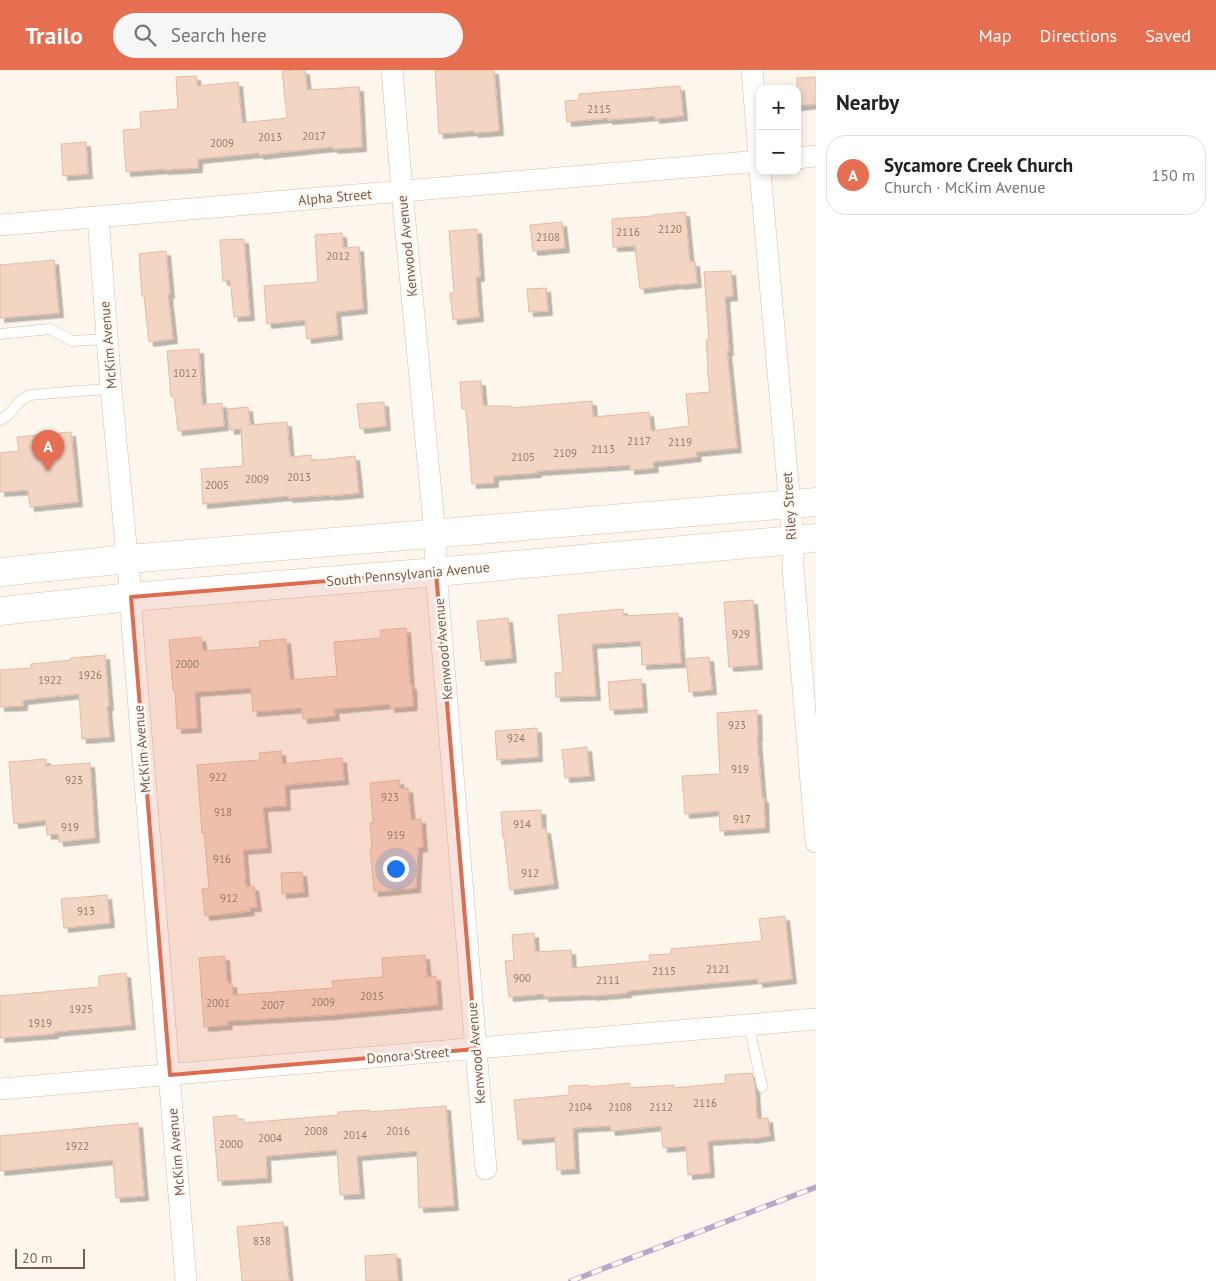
<!DOCTYPE html>
<meta charset="utf-8">
<style>
:root{--surface:#fff;--page:#f6f6f6;--text:#222;--muted:#767676;--line:#e0e0e0;--accent:#e76f51}
body{margin:0;font-family:"PT Sans",sans-serif;background:var(--page);color:var(--text)}
.controls{position:absolute;right:15px;top:15px;display:grid;overflow:hidden;border-radius:10px;box-shadow:0 2px 8px #0003}
.controls button{width:45px;height:45px;display:grid;place-items:center;padding:0;border:0;border-bottom:1px solid var(--line);background:var(--surface);color:var(--text);font:25px sans-serif}
.scale{position:absolute;left:15px;bottom:12px;width:70px;box-sizing:border-box;padding-left:5px;border:2px solid #7a5c4d;border-top:0;font-size:14px;line-height:18px;white-space:nowrap;color:#7a5c4d;-webkit-text-stroke:4px #fffaf3;paint-order:stroke}
.you{position:absolute;left:395px;top:798px;width:18px;height:18px;margin:-12px;border:4px solid #fff;border-radius:50%;background:#1a73e8;box-shadow:0 0 0 8px #1a73e833}
.badge{display:grid;place-items:center;width:32px;height:32px;border-radius:50%;background:var(--accent);color:#fff;font-size:16px;font-weight:700}
.pin{position:absolute;translate:-50% -41px;filter:drop-shadow(0 1px 2px #0008)}
.pin::after{content:'';position:absolute;top:26px;width:18px;height:15px;background:inherit;clip-path:polygon(0 0,100% 0,50% 100%)}
.list{margin:0;padding:0;list-style:none}
h2{display:flex;justify-content:space-between;align-items:center;height:65px;margin:0;padding:0 20px;font-size:21px}
h2 small{font-size:16px;font-weight:400;color:var(--muted)}
.list li{display:grid;grid-template-columns:32px 1fr auto;gap:15px;align-items:center;box-sizing:border-box;height:80px;margin:0 10px 10px;padding:0 10px;border:1px solid var(--line);border-radius:20px}
.list b{display:block;font-size:19px;white-space:nowrap}
.list p{margin:0;font-size:16px;white-space:nowrap;color:var(--muted)}
.list em{font-size:16px;font-style:normal;color:var(--muted)}
.icon{flex:none;width:28px;height:28px;fill:none;stroke:currentColor;stroke-width:2;stroke-linecap:round;stroke-linejoin:round}
.map{position:relative;flex:none;width:816px;height:1211px;overflow:hidden}
header{display:flex;align-items:center;gap:30px;box-sizing:border-box;height:70px;padding:0 25px;background:var(--accent);color:#fff}
header strong{font-size:24px}
nav{display:flex;gap:28px;margin-inline-start:auto;font-size:18px}
.search{width:350px;height:45px;background:var(--page);display:flex;align-items:center;gap:12px;box-sizing:border-box;padding:0 18px;border-radius:28px;color:var(--muted);font-size:19px}
main{display:flex}
aside{flex:1;background:var(--surface)}
.map>svg:first-child{display:block}
.building{fill:#f3d5c3;stroke:#e6bba3;filter:url(#shadow)}
.lines{fill:none;stroke-linecap:round;stroke-linejoin:round}
.lane-casing{stroke:#d1beb0;stroke-width:11}
.street-casing{stroke:#d1beb0;stroke-width:22}
.secondary-casing{stroke:#d6c0b0;stroke-width:29}
.lane{stroke:#fff;stroke-width:10}
.street{stroke:#fff;stroke-width:21}
.secondary{stroke:#fff;stroke-width:28}
.rail-casing{stroke:#b9a8c9;stroke-width:5.5}
.rail{stroke:#fffaf3;stroke-width:4;stroke-dasharray:11;stroke-linecap:butt}
.marked{fill:#dc6d51;fill-opacity:0.2;stroke:#dc6d51;stroke-width:4;stroke-linejoin:round}
.labels{text-anchor:middle;dominant-baseline:central;stroke-width:5;stroke-linejoin:round;paint-order:stroke}
.number-label{font-size:11px;fill:#987a6a}
.street-label{font-size:14px;fill:#7a5c4d;stroke:#fffaf3}
</style>
<header>
<strong>Trailo</strong>
<div class="search"><svg class="icon" aria-label="search" viewBox="0 0 24 24"><circle cx="10" cy="10" r="6"/><path d="M15 15l6 6"/></svg>Search here</div>
<nav><a>Map</a><a>Directions</a><a>Saved</a></nav>
</header>
<main>
<div class="map">
<svg width="816" height="1211" viewBox="0 0 816 1211">
<defs>
<filter id="shadow"><feDropShadow dx="4.5" dy="4.5" stdDeviation="0" flood-color="#0004"/></filter>
</defs>
<rect width="100%" height="100%" fill="#fdf6ec"/>
<!-- building -->
<g class="building">
<polygon points="296,0 305,0 307,20 359,17 362,77 333,79 333,77 284,82 259,85 259,83 198,89 198,98 164,100 164,99 126,102 123,60 141,59 140,42 178,39 176,7 196,6 197,16 238,12 242,53 287,48 282,1"/>
<polygon points="435,0 494,0 499,61 474,63 473,61 439,64"/>
<polygon points="816,7 816,34 797,36 797,8"/>
<polygon points="680,16 683,46 655,49 655,46 608,50 608,48 567,52 565,31 579,30 579,24"/>
<polygon points="86,72 88,104 63,106 61,74"/>
<polygon points="685,142 690,192 695,192 697,213 679,215 679,214 640,219 635,176 613,177 612,149 653,146 653,145"/>
<polygon points="562,152 565,178 533,181 530,155"/>
<polygon points="477,159 480,207 476,207 479,247 453,250 450,223 454,223 449,161"/>
<polygon points="342,163 343,178 359,177 363,239 336,242 338,265 307,269 305,250 267,254 264,216 318,212 315,165"/>
<polygon points="244,169 250,246 234,247 230,210 223,211 220,170"/>
<polygon points="166,181 170,224 168,224 173,269 149,272 144,226 142,226 139,184"/>
<polygon points="54,190 59,243 0,248 0,195"/>
<polygon points="731,201 733,226 725,227 729,281 727,281 737,378 696,382 697,387 653,392 654,398 630,400 630,395 537,401 537,403 494,406 494,413 472,414 466,339 462,339 460,312 481,311 483,336 511,336 511,338 592,331 593,347 649,342 651,361 689,356 686,324 710,322 707,295 708,295 706,270 709,270 704,202"/>
<polygon points="546,218 548,241 529,242 527,219"/>
<polygon points="199,279 202,335 222,333 224,356 178,361 174,327 171,327 167,281"/>
<polygon points="384,332 386,356 360,359 357,334"/>
<polygon points="248,337 250,355 287,352 290,387 311,385 311,391 355,386 359,423 330,426 330,425 288,428 288,426 203,434 201,399 243,396 241,359 230,360 227,339"/>
<polygon points="71,362 78,432 30,437 28,420 0,422 0,383 19,381 17,367"/>
<polygon points="753,530 758,595 729,597 724,532"/>
<polygon points="623,539 623,546 678,543 681,593 642,595 641,571 592,574 596,626 556,627 555,603 563,602 558,545"/>
<polygon points="508,548 512,588 481,591 477,551"/>
<polygon points="406,558 410,615 412,615 413,636 390,638 390,634 334,639 335,646 303,649 302,638 253,642 251,618 195,622 197,658 177,659 175,620 173,620 169,570 201,567 203,581 260,577 259,571 286,569 290,610 337,606 334,572 381,568 380,560"/>
<polygon points="105,585 109,636 107,636 110,667 82,669 79,624 23,630 23,636 0,637 0,600 31,598 31,594 71,590 71,588"/>
<polygon points="709,587 712,620 689,622 686,589"/>
<polygon points="641,609 643,638 610,640 608,612"/>
<polygon points="757,640 758,667 757,667 762,728 764,728 765,758 720,761 719,741 685,744 682,706 720,704 717,643"/>
<polygon points="537,658 538,687 497,690 495,661"/>
<polygon points="587,677 590,706 565,708 562,680"/>
<polygon points="281,681 282,694 342,688 344,710 285,715 286,736 263,737 267,778 243,780 246,817 254,816 257,837 249,837 250,841 205,846 202,819 209,818 204,762 202,763 197,695 260,690 259,683"/>
<polygon points="46,689 46,696 90,693 95,768 59,772 58,764 47,765 46,750 14,754 9,692"/>
<polygon points="399,710 400,719 408,718 411,750 421,749 423,777 418,778 416,818 374,822 370,778 372,778 370,753 373,753 370,713"/>
<polygon points="541,740 542,759 546,759 554,814 510,820 504,768 503,768 501,742"/>
<polygon points="302,802 304,822 282,824 281,803"/>
<polygon points="107,825 110,853 64,858 61,829"/>
<polygon points="785,846 792,909 758,913 758,909 627,921 627,923 592,926 592,925 544,927 544,924 509,927 505,891 514,890 512,865 534,863 535,882 571,880 572,898 650,891 649,885 671,884 671,879 762,871 759,849"/>
<polygon points="425,885 427,907 436,906 438,935 331,945 227,951 228,955 204,957 199,888 225,886 227,913 232,913 233,925 333,918 332,911 383,907 382,888"/>
<polygon points="126,903 131,955 54,962 54,964 0,968 0,926 99,917 99,906"/>
<polygon points="752,1003 755,1016 757,1049 768,1048 770,1066 750,1069 750,1068 708,1071 710,1103 688,1105 686,1076 663,1078 661,1056 611,1061 610,1056 573,1058 575,1099 557,1100 555,1067 518,1070 514,1030 569,1025 569,1016 589,1015 589,1017 630,1013 630,1018 674,1015 674,1018 726,1013 725,1005"/>
<polygon points="446,1036 454,1136 419,1138 417,1081 357,1086 360,1124 340,1125 337,1080 266,1086 267,1108 218,1111 213,1047 236,1045 237,1049 244,1049 244,1053 338,1045 338,1042 369,1040 369,1042"/>
<polygon points="138,1053 144,1126 116,1128 113,1090 0,1101 0,1066"/>
<polygon points="283,1152 289,1211 242,1211 237,1157"/>
<polygon points="396,1184 398,1211 366,1211 365,1186"/>
</g>
<g class="lines">
<!-- lane casing -->
<g class="lane-casing">
<g id="lane">
<polyline points="0,264 50,259 72,271 107,269"/>
<polyline points="0,350 7,346 20,331 30,325 78,321 111,319"/>
<polyline points="749,955 762,1017"/>
</g>
</g>
<!-- street casing -->
<g class="street-casing">
<g id="street">
<polyline points="392,0 402,121 435,464 436,502 486,1099"/>
<polyline points="752,0 760,97"/>
<polyline points="797,88 816,86"/>
<polyline points="760,101 793,470 793,498 816,772"/>
<polyline points="98,147 111,319 131,527 132,553 186,1211"/>
<polyline points="0,155 760,91"/>
<polyline points="0,1019 816,949"/>
</g>
</g>
<!-- secondary casing -->
<g class="secondary-casing">
<g id="secondary">
<polyline points="0,502 128,489 816,432"/>
<polyline points="0,541 131,527 436,502 816,468"/>
</g>
</g>
<!-- lane -->
<use href="#lane" class="lane"/>
<!-- street -->
<use href="#street" class="street"/>
<!-- secondary -->
<use href="#secondary" class="secondary"/>
<!-- rail casing -->
<g class="rail-casing">
<polyline id="rail" points="571,1211 816,1117"/>
</g>
<!-- rail -->
<use href="#rail" class="rail"/>
</g>
<!-- marked area -->
<path class="marked" d="M 436,502 L 476,979 L 170,1005 L 131,527 Z"/>
<g class="labels">
<!-- number labels -->
<g class="number-label">
<text x="599" y="39">2115</text>
<text x="314" y="66">2017</text>
<text x="270" y="67">2013</text>
<text x="222" y="73">2009</text>
<text x="670" y="159">2120</text>
<text x="628" y="162">2116</text>
<text x="548" y="167">2108</text>
<text x="338" y="186">2012</text>
<text x="185" y="303">1012</text>
<text x="639" y="371">2117</text>
<text x="680" y="372">2119</text>
<text x="603" y="379">2113</text>
<text x="565" y="383">2109</text>
<text x="523" y="387">2105</text>
<text x="299" y="407">2013</text>
<text x="257" y="409">2009</text>
<text x="217" y="415">2005</text>
<text x="741" y="564">929</text>
<text x="187" y="594">2000</text>
<text x="90" y="605">1926</text>
<text x="50" y="610">1922</text>
<text x="737" y="655">923</text>
<text x="516" y="668">924</text>
<text x="740" y="699">919</text>
<text x="218" y="707">922</text>
<text x="74" y="710">923</text>
<text x="390" y="727">923</text>
<text x="223" y="742">918</text>
<text x="742" y="749">917</text>
<text x="522" y="754">914</text>
<text x="70" y="757">919</text>
<text x="396" y="765">919</text>
<text x="222" y="789">916</text>
<text x="530" y="803">912</text>
<text x="229" y="828">912</text>
<text x="86" y="841">913</text>
<text x="718" y="899">2121</text>
<text x="664" y="901">2115</text>
<text x="522" y="908">900</text>
<text x="608" y="910">2111</text>
<text x="372" y="926">2015</text>
<text x="323" y="932">2009</text>
<text x="218" y="933">2001</text>
<text x="273" y="935">2007</text>
<text x="81" y="939">1925</text>
<text x="40" y="953">1919</text>
<text x="705" y="1033">2116</text>
<text x="580" y="1037">2104</text>
<text x="620" y="1037">2108</text>
<text x="661" y="1037">2112</text>
<text x="316" y="1061">2008</text>
<text x="398" y="1061">2016</text>
<text x="355" y="1065">2014</text>
<text x="270" y="1068">2004</text>
<text x="231" y="1074">2000</text>
<text x="77" y="1076">1922</text>
<text x="262" y="1171">838</text>
</g>
<!-- street labels -->
<g class="street-label">
<text transform="translate(335 127) rotate(-5)">Alpha Street</text>
<text transform="translate(407 176) rotate(-96)">Kenwood Avenue</text>
<text transform="translate(108 275) rotate(-95)">McKim Avenue</text>
<text transform="translate(789 436) rotate(-94)">Riley Street</text>
<text transform="translate(408 504) rotate(-5)">South Pennsylvania Avenue</text>
<text transform="translate(443 579) rotate(-95)">Kenwood Avenue</text>
<text transform="translate(142 679) rotate(-95)">McKim Avenue</text>
<text transform="translate(476 983) rotate(-95)">Kenwood Avenue</text>
<text transform="translate(408 985) rotate(-5)">Donora Street</text>
<text transform="translate(176 1082) rotate(-95)">McKim Avenue</text>
</g>
</g>
</svg>
<div class="controls">
<button>+</button>
<button>−</button>
</div>
<div class="scale">20 m</div>
<div class="you"></div>
<div class="pin badge" style="left:48px;top:401px">A</div>
</div>
<aside>
<h2>Nearby<small></small></h2>
<ul class="list">
<li><span class="badge">A</span><div><b>Sycamore Creek Church</b><p>Church · McKim Avenue</p></div><em>150 m</em></li>
</ul>
</aside>
</main>
